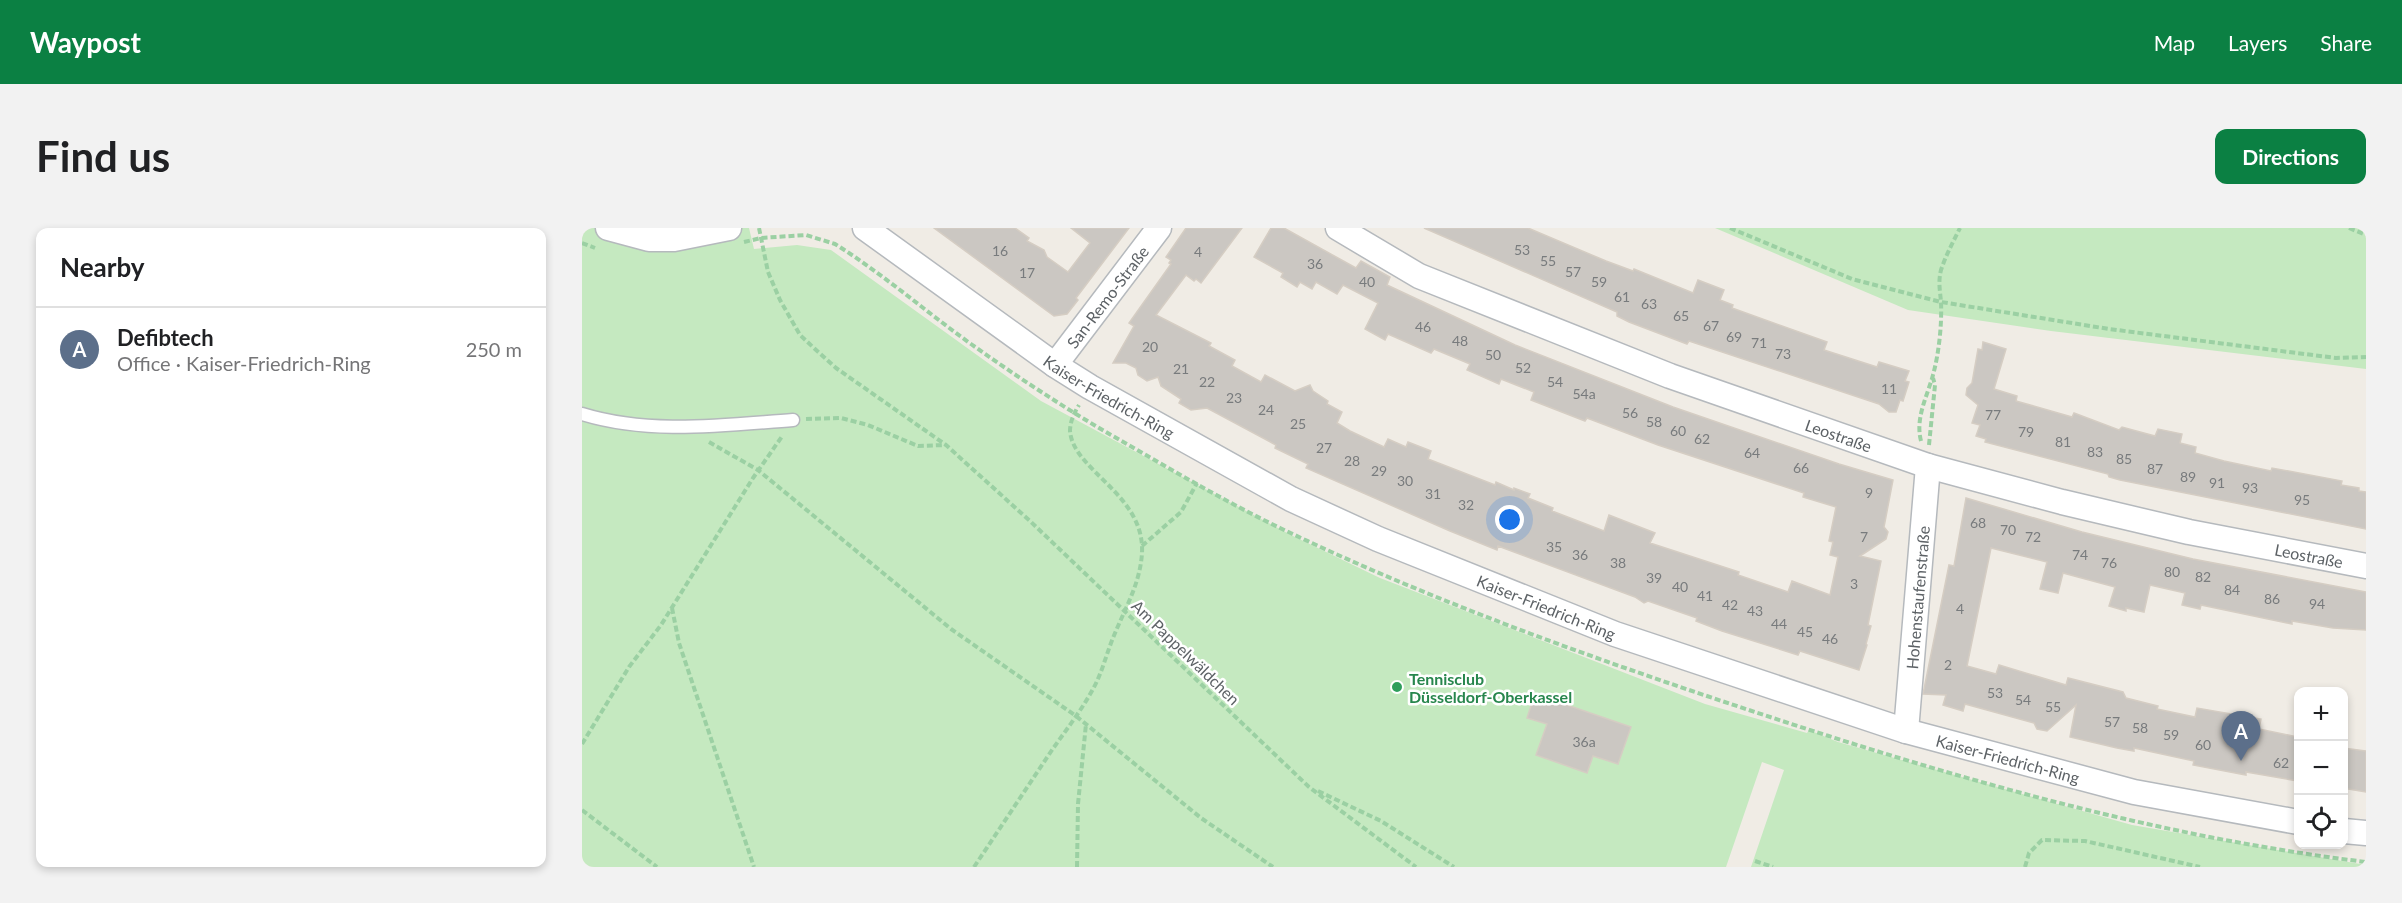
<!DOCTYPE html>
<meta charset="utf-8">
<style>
:root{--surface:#fff;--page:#f2f2f2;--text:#202124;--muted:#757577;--line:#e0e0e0;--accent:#0b8043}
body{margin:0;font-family:Lato,sans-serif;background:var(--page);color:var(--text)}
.controls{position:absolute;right:18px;bottom:18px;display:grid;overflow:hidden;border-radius:12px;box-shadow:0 3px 9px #0003}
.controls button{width:54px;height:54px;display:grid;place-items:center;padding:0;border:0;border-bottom:2px solid var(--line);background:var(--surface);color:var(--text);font:30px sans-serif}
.you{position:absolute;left:928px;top:292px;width:21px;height:21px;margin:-15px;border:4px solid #fff;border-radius:50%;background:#1a73e8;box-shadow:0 0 0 9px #1a73e833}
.badge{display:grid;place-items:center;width:39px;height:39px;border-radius:50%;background:var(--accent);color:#fff;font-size:20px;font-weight:700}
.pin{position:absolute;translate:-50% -50px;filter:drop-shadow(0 2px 3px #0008)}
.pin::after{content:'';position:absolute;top:32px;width:21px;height:18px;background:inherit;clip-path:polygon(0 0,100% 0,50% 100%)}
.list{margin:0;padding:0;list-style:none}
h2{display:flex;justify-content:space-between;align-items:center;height:78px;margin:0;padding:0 24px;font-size:26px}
h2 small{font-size:20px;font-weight:400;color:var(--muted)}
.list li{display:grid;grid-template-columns:39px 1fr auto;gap:18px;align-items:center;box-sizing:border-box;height:84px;padding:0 24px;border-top:2px solid var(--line)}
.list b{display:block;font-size:22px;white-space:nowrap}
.list p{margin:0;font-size:20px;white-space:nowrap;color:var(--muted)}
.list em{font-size:20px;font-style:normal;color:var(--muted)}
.icon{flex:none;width:33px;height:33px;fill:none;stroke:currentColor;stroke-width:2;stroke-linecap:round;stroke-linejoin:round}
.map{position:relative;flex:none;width:1784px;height:639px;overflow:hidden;border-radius:12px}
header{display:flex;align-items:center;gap:36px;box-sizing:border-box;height:84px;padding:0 30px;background:var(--accent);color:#fff}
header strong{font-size:28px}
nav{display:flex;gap:33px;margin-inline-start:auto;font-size:21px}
.intro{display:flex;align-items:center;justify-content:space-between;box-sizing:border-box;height:144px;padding:0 36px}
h1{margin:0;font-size:42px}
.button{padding:15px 27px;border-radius:12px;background:var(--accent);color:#fff;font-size:21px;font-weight:700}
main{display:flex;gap:36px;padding:0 36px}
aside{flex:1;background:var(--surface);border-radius:12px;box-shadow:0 3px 9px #0003}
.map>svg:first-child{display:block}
.green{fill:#c5e9c0}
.building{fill:#cbc7c2;stroke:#d5cdc3;stroke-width:1.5}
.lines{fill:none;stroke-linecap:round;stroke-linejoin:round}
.service-casing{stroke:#b5b9bd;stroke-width:15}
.minor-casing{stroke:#b5b9bd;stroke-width:27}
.path{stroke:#9bd0a3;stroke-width:4;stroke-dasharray:6 3;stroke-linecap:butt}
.service{stroke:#fff;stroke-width:12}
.minor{stroke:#fff;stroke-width:24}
.leisure-dot{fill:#2e9e5b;stroke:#fff;stroke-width:2}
.labels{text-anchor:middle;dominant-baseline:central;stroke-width:5;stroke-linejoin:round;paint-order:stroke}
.number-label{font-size:14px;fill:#787b7d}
.street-label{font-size:16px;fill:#5d6266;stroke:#fff}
.leisure-label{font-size:16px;font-weight:bold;fill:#27864d;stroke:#fff;text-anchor:start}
</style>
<header>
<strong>Waypost</strong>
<nav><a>Map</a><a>Layers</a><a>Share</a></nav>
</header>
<div class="intro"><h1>Find us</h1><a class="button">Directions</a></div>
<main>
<aside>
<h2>Nearby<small></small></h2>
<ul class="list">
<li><span class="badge" style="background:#5c6f8a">A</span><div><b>Defibtech</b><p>Office · Kaiser-Friedrich-Ring</p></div><em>250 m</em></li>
</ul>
</aside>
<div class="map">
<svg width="1784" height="639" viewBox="0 0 1784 639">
<rect width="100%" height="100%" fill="#f0ece5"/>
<!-- green -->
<g class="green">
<polygon points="0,0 167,0 172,21 215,17 249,22 459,173 709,307 798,350 1123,476 1225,505 1227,502 1256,514 1550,597 1784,637 1784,639 1169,639 1202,542 1180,534 1144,639 0,639"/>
<polygon points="1133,0 1784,0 1784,141 1469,103 1326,82"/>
</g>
<!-- building -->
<g class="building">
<polygon points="352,0 433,0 447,10 445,13 462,22 465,29 486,44 508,15 489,0 547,0 494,70 496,72 485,86 472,88"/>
<polygon points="604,0 660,0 619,55 614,51 612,53 604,47 574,87 629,115 627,118 653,132 650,138 679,154 683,147 713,163 728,157 731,163 746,173 745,176 760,184 755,195 768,203 802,219 806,211 824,219 826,214 849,223 846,231 913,257 914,254 932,262 932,260 948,266 946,270 971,280 970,283 1022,303 1027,287 1073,305 1068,315 1157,344 1156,347 1206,364 1210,353 1248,367 1256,329 1248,327 1251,314 1247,313 1254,279 1221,269 1222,265 1076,217 1005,190 1003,193 949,172 952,164 919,151 917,156 885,142 888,136 852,121 849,125 806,106 803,112 783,101 796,75 761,57 755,66 734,54 730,61 718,54 715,59 699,49 701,45 672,29 689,0 702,0 774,40 779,33 808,49 805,57 933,117 1091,179 1257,236 1311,252 1302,299 1306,304 1304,311 1278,328 1299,333 1286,397 1289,398 1284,416 1285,417 1277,442 1218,423 1216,427 1140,403 1114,393 1115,390 1066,373 1062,375 1053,369 916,318 915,322 868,303 724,240 726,236 693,220 694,217 625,180 609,182 597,175 599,171 579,158 576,149 565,153 556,147 554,140 544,135 531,135 552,98 547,95 589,36 587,35 589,32 584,29"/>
<polygon points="842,0 946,0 1024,33 1051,43 1052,41 1111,65 1116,52 1142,62 1138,72 1151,77 1150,80 1245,114 1242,122 1295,139 1297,134 1327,143 1323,153 1327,154 1321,173 1318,172 1314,184 1307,184 1297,176 1107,113 1105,116 1047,94 1035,88 1035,84"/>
<polygon points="1401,114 1424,121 1412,161 1435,168 1434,173 1490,189 1492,185 1537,202 1540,199 1573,208 1576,201 1600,206 1598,215 1614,219 1613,225 1642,233 1689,243 1690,240 1760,253 1759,257 1777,260 1777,263 1784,264 1784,301 1538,252 1527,249 1526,246 1403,214 1404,211 1394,208 1398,197 1390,195 1396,177 1384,167 1385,160 1390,155 1396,121 1400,122"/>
<polygon points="1384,270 1500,304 1611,331 1784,364 1784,402 1751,400 1710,393 1710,396 1619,377 1618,381 1600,377 1603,365 1568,357 1562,384 1544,380 1544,383 1527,378 1533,359 1481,345 1476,365 1458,361 1465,334 1409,320 1385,438 1414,446 1417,437 1484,457 1486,450 1541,464 1544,470 1576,478 1575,481 1613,489 1615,480 1679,491 1677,501 1716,509 1716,553 1664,544 1664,547 1611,537 1612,533 1552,520 1552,523 1535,520 1488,509 1494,477 1465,503 1455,501 1452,495 1383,476 1381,483 1361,477 1364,467 1341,466 1367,337 1372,338"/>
<polygon points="953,466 1049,499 1036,536 1011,528 1005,545 954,527 965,496 945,490"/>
<polygon points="1761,520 1784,523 1784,564 1761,560"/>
</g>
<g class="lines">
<!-- service casing -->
<g class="service-casing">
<path id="service" d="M 0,186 C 68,207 141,197 211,192"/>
</g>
<!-- minor casing -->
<g class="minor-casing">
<g id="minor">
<polyline points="26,0 67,11 92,11 147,0"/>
<path id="s1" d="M 283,0 L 473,137 L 508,159 L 709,271 L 796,311 L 1033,406 L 1324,503 L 1552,564 L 1716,594"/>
<path id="s2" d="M 756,0 L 837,48 L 1088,148 L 1346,238 L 1480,274 L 1607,304 L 1784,338"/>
<path id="s3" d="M 473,137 L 577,0"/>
<path id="s4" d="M 1324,503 L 1346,238"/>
<polyline points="1762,603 1784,605"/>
</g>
</g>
<!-- path -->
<g class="path">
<polyline points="177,0 186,44 198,72 218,107 233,121 254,140 364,217 448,293 727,559 834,639"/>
<polyline points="1148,0 1270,51 1359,74 1527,101 1754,130 1784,129"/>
<polyline points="1767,0 1784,7"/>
<path d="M 162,14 L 179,10 L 224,7 L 253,16 C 301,46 343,83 389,116 C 434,148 481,179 529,207 C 585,239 640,272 698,300 C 854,375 1018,433 1182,487 C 1379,552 1578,609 1784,634"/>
<polyline points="0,15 13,20"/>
<polyline points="224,191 259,190 286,197 336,218 364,217"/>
<path d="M 1339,213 C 1333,190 1345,169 1351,147 C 1357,125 1360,96 1359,74 C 1358,62 1356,54 1359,42 C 1364,27 1371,14 1378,0"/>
<polyline points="127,214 176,242 369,401 494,488 619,590 691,639"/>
<polyline points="1347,217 1353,157 1351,150"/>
<polyline points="560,318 599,284 615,255"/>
<polyline points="90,380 97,415 172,639"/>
<polyline points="0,516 47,439 79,397 171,250 201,207"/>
<polyline points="736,563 799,593 872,639"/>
<polyline points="0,582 75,639"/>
<polyline points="1173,633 1191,639"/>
<path d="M 392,639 C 418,600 444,561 470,522 C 484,502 499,483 511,461 C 520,445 524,427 531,410 C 542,382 558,357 560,325 C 563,266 491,243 488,203 C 488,194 492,185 497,177"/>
<polyline points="495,639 496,576 504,496"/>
<polyline points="1443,639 1447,625 1460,612 1503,613 1618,639"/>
</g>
<!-- service -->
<use href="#service" class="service"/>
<!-- minor -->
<use href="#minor" class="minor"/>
</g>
<!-- markers -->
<circle class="leisure-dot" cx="815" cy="459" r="6"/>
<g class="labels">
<!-- number labels -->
<g class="number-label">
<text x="940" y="21">53</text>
<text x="418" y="22">16</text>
<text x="616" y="23">4</text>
<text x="966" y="32">55</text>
<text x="733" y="35">36</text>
<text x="991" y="43">57</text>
<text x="445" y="44">17</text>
<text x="785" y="53">40</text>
<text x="1017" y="53">59</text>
<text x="1040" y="68">61</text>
<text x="1067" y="75">63</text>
<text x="1099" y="87">65</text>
<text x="1129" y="97">67</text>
<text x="841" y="98">46</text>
<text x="1152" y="108">69</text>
<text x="878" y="112">48</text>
<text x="1177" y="114">71</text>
<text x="568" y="118">20</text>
<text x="1201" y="125">73</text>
<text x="911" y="126">50</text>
<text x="941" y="139">52</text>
<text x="599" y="140">21</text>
<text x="625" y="153">22</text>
<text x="973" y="153">54</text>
<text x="1307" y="160">11</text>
<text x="1002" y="165">54a</text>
<text x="652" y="169">23</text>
<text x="684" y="181">24</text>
<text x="1048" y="184">56</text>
<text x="1411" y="186">77</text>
<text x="1072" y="193">58</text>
<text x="716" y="195">25</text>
<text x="1096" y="202">60</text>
<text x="1444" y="203">79</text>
<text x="1120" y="210">62</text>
<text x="1481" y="213">81</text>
<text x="742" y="219">27</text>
<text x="1513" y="223">83</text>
<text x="1170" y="224">64</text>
<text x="1542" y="230">85</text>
<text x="770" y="232">28</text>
<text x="1219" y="239">66</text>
<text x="1573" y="240">87</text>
<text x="797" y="242">29</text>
<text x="1606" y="248">89</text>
<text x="823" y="252">30</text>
<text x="1635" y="254">91</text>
<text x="1668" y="259">93</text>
<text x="1287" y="264">9</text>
<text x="851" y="265">31</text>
<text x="1720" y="271">95</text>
<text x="884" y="276">32</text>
<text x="1396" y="294">68</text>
<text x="1426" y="301">70</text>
<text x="1282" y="308">7</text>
<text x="1451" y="308">72</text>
<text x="972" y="318">35</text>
<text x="998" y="326">36</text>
<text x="1498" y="326">74</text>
<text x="1036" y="334">38</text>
<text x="1527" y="334">76</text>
<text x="1590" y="343">80</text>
<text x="1621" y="348">82</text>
<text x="1072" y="349">39</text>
<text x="1272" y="355">3</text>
<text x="1098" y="358">40</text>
<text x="1650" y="361">84</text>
<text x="1123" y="367">41</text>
<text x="1690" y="370">86</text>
<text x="1735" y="375">94</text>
<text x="1148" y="376">42</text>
<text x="1378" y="380">4</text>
<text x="1173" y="382">43</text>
<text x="1197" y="395">44</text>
<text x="1223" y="403">45</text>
<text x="1248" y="410">46</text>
<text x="1366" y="436">2</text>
<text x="1413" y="464">53</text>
<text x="1441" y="471">54</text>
<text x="1471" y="478">55</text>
<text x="1530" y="493">57</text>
<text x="1558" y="499">58</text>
<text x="1589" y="506">59</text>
<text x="1002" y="513">36a</text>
<text x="1621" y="516">60</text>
<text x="1699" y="534">62</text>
</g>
<!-- street labels -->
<g class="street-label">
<text stroke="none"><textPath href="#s3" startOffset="86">San-Remo-Straße</textPath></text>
<text stroke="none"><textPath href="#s1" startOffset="297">Kaiser-Friedrich-Ring</textPath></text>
<text stroke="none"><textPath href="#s2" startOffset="543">Leostraße</textPath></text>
<text stroke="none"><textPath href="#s2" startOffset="1029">Leostraße</textPath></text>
<text stroke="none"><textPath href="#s4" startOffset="134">Hohenstaufenstraße</textPath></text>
<text stroke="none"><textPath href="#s1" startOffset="783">Kaiser-Friedrich-Ring</textPath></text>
<text transform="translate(604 424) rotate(44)">Am Pappelwäldchen</text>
<text stroke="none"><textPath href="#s1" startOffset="1269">Kaiser-Friedrich-Ring</textPath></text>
</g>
<!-- leisure labels -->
<g class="leisure-label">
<text x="827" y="450">Tennisclub<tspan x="827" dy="18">Düsseldorf-Oberkassel</tspan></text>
</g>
</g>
</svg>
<div class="controls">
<button>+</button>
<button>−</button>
<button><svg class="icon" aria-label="locate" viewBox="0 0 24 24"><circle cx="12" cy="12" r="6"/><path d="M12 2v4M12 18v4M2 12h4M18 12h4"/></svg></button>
</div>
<div class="you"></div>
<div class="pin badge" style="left:1659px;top:533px;background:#5c6f8a">A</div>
</div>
</main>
